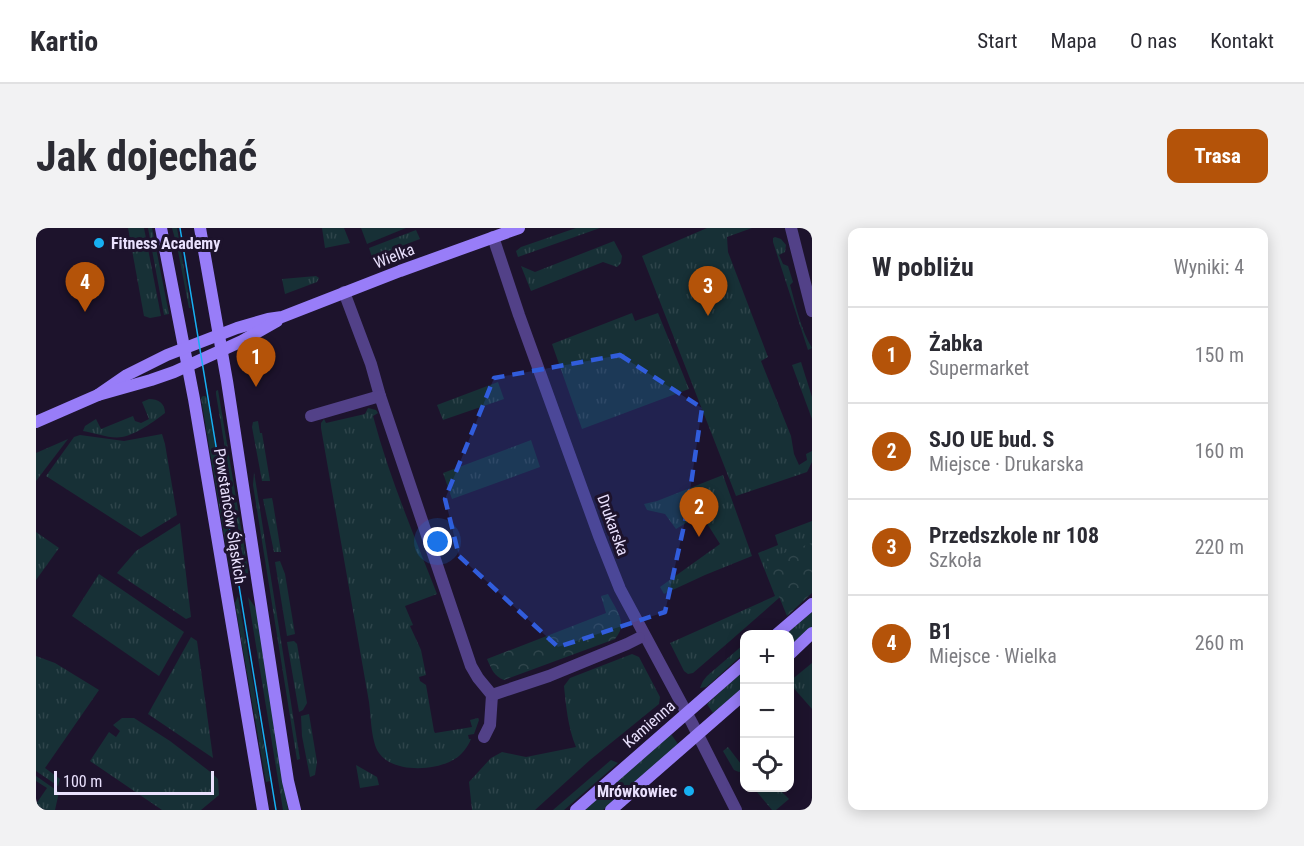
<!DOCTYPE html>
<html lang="pl">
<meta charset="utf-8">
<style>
:root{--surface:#fff;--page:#f2f2f3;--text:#2b2b33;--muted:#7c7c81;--line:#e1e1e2;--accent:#b45309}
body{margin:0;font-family:"Roboto Condensed",sans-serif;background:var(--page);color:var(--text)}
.controls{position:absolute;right:18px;bottom:18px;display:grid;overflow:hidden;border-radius:12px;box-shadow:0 3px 15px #0003}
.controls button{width:54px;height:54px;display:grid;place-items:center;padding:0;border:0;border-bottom:2px solid var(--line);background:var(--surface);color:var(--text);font:30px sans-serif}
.scale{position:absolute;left:18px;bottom:15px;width:160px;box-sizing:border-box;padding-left:6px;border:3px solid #e9e0fd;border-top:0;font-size:16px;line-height:21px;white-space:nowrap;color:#e9e0fd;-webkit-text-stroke:4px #1d132c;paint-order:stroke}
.you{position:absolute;left:402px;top:314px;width:21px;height:21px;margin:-15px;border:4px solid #fff;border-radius:50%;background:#1a73e8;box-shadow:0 0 0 9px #1a73e833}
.badge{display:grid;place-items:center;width:39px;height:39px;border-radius:50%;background:var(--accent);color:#fff;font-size:20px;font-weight:700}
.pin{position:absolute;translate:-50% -50px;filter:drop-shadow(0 2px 3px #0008)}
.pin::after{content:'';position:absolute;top:32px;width:21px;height:18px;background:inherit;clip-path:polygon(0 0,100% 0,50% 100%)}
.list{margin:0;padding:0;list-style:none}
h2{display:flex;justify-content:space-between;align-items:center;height:78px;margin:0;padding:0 24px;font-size:26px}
h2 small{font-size:20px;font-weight:400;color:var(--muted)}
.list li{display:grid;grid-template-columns:39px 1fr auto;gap:18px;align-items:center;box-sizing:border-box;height:96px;padding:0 24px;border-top:2px solid var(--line)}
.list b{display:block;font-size:22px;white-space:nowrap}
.list p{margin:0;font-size:20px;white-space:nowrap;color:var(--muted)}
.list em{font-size:20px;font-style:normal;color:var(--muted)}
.icon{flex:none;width:33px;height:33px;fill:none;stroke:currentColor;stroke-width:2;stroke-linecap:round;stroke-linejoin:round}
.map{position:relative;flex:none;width:776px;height:582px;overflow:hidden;border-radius:12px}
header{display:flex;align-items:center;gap:36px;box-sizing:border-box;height:84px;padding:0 30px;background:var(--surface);border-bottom:2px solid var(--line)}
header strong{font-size:28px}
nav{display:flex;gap:33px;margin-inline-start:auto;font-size:21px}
.intro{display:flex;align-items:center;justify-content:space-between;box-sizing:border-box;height:144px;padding:0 36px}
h1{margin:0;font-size:42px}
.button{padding:15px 27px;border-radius:12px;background:var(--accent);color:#fff;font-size:21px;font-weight:700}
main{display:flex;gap:36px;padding:0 36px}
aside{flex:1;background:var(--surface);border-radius:12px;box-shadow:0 3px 15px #0003}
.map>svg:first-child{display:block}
.grass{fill:url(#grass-tufts)}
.forest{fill:url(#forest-crowns)}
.garden{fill:#173036}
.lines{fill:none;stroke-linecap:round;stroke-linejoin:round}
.street{stroke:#524188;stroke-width:12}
.secondary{stroke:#987df8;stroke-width:12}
.tram{stroke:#17b0f2;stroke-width:1.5}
.marked{fill:#315ddc;fill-opacity:0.2;stroke:#315ddc;stroke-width:4.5;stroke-dasharray:12 8;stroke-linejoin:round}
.poi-dot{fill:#17b0f2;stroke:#1d132c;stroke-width:2}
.labels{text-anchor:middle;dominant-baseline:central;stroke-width:6;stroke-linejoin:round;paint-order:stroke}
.poi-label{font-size:16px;font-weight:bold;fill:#e9e0fd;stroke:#1d132c;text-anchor:start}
.street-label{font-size:16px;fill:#e9e0fd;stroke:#1d132c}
</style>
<header>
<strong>Kartio</strong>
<nav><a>Start</a><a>Mapa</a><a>O nas</a><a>Kontakt</a></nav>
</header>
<div class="intro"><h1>Jak dojechać</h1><a class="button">Trasa</a></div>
<main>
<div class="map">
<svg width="776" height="582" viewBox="0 0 776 582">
<defs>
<pattern id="grass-tufts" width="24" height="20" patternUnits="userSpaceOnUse" patternTransform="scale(1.5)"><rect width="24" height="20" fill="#173036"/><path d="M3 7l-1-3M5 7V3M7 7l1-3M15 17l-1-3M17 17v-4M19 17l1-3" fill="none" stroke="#2e444a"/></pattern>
<pattern id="forest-crowns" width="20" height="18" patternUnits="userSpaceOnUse" patternTransform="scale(1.5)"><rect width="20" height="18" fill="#173036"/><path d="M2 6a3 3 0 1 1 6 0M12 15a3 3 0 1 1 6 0" fill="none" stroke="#2e444a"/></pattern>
</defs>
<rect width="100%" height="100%" fill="#1d132c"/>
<!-- grass -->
<g class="grass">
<polygon points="92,0 108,0 125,88 114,90 108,88"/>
<polygon points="112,0 116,0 133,86 128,87"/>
<polygon points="136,0 141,0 155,80 153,80 141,18"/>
<polygon points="286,0 308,0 314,15 289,20"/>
<polygon points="540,0 564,0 482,29 480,23 485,19"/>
<polygon points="671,0 716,0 691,9 692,24 732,129 725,133 755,208 758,226 763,237 771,232 770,226 776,223 776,234 771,244 700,268 606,28"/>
<polygon points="380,2 384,11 336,29 333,20"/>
<path d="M 739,9 L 745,11 L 750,17 L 749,24 L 743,27 L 747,36 L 752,38 L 757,54 L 754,57 C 760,78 765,102 776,120 L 772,122 L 737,14 L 737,10 Z"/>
<polygon points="578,13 586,28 585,35 581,39 567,34 495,63 485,38 499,44"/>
<polygon points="280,48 283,50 281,54 249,66 246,51"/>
<polygon points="596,85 599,93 622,85 653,161 546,201 516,116"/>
<polygon points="765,134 776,169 776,191 756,137"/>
<polygon points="462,154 468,171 407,192 401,177"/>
<polygon points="182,162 211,335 212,345 210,348 180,166 180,163"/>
<polygon points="167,168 170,168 172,175 201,351 198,351 194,343 165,170"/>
<path d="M 113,171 C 122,171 129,175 129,185 C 119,193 99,207 86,209 C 74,211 59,205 47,203 L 49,198 L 60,191 L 65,201 L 97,188 L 99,193 L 105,195 L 113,191 L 106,174 Z"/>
<path d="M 332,180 L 340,182 L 342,185 L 337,188 C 353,249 378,307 401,366 L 369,378 L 377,397 L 374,398 L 385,422 L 390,447 L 383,449 L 384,453 L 390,457 L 398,503 L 399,505 L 436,499 L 434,492 L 442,490 L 443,492 L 438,506 L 432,507 L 433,511 L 435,511 C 432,519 425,528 417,532 C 398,543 357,545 343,525 C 335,514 335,488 333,474 L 285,200 L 285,195 L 288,191 L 290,195 L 329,186 Z"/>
<polygon points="222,193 224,205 226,205 234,253 226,253 216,199 217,194"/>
<polygon points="126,206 129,216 141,287 105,309 10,248 38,209 44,207 88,213"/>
<polygon points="32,211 0,253 0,225"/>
<polygon points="495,212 504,239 416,271 407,245"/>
<polygon points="218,244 264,531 261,532 217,257"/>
<polygon points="687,247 716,328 669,347 628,366 624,359 684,316 665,286 640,301 629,286 611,282 608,276 621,273"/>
<polygon points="236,270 237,275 245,324 238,324 227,271"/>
<path d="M 776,293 L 776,341 C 736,376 697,411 657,445 L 652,446 L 648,443 L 634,415 L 739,368 L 722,325 L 742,317 L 739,307 Z"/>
<polygon points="144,295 155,389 150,391 81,345 100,323"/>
<polygon points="0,304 23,320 0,352"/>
<polygon points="244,333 249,346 259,406 251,408 239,334"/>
<polygon points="63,346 148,404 123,448 36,388"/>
<polygon points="202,368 234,553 230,554 201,387 199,375"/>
<polygon points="212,369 219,379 222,386 252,582 247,582"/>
<polygon points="776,384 776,399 754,419 754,406 750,406"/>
<polygon points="155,409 161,413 177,530 112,486"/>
<polygon points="258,413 261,416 271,475 267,482 263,484 251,414"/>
<polygon points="708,416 708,425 675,455 670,459 664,460 667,453 671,448"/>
<path d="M 596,426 L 603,429 L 624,469 L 623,476 L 554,532 L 499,582 L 436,582 L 433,554 L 455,530 L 466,524 L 490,529 L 540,519 C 532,500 530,478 528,458 L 534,450 Z"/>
<polygon points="0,428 19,435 63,462 9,540 24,551 22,558 0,543"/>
<polygon points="776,435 776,481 755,457 754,453"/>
<polygon points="708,442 708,459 677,485 671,476"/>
<polygon points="273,486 281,534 279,547 274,549 266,508 265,488"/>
<polygon points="86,490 98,490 134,513 177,546 182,551 183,567 165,582 126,582 54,533 73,504 80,509 84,503 77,497"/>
<polygon points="635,506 642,516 567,582 549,582"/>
<polygon points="692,519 708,540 708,542 703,544 698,542 687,523"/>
<polygon points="575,532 582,535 528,582 517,582"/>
<polygon points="320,537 341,549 343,557 324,560"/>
<polygon points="0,548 23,564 19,582 0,582 0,576 11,560 0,553"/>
<polygon points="726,560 742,560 753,571 740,582 736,582 721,564"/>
</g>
<!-- forest -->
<g class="forest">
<polygon points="776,315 776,365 751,388 728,332"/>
<path d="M 572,366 C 580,382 593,395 579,411 L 468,452 C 458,448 456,442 451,431 L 570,385 L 565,368 Z"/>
</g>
<!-- garden -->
<polygon class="garden" points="325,0 370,0 331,16"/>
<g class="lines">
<!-- street -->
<g class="street">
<polyline points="755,0 776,83"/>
<polyline points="457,9 483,87 563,308 584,361 656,495 700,582"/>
<polyline points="308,64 335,136 344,168 435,438 442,450 456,467 454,497 448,509"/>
<polyline points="275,188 344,168"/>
<polyline points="456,467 513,448 591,416 603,410"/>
</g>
<!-- secondary -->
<g class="secondary">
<polyline points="125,0 158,171 227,582"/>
<polyline points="164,0 191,153 252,553 259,582"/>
<polyline points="62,167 91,147 131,127 201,100 232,91 246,89 364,43 483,0"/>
<polyline points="0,194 62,167 115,152 138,144 206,113 241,93"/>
<polyline points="741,406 776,376"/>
<polyline points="754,426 776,405"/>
<polyline points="540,582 708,435"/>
<polyline points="575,582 708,466"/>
</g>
<!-- tram -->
<polyline class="tram" points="144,0 240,582"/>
</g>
<!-- marked area -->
<path class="marked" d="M 584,127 L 666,180 L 651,284 L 629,384 L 522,419 L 423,328 L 409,271 L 458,150 Z"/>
<!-- markers -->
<g class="poi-dot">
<circle cx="63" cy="15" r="6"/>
<circle cx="653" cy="563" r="6"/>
</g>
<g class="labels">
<!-- poi labels -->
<g class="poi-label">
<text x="75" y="15">Fitness Academy</text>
<text x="641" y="563" text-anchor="end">Mrówkowiec</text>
</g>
<!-- street labels -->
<g class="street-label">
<text transform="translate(358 28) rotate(-21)">Wielka</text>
<text transform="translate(194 288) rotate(81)">Powstańców Śląskich</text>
<text transform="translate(577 297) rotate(70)">Drukarska</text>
<text transform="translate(613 496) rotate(-41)">Kamienna</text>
</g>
</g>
</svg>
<div class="controls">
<button>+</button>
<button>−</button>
<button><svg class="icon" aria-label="locate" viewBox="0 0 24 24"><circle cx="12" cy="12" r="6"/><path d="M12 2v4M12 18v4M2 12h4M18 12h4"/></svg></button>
</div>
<div class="scale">100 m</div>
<div class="you"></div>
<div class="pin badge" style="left:220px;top:159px">1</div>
<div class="pin badge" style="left:663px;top:309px">2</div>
<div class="pin badge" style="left:672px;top:88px">3</div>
<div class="pin badge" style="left:49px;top:84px">4</div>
</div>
<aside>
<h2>W pobliżu<small>Wyniki: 4</small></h2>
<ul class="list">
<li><span class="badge">1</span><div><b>Żabka</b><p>Supermarket</p></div><em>150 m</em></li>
<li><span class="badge">2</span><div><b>SJO UE bud. S</b><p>Miejsce · Drukarska</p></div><em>160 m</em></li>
<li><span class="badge">3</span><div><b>Przedszkole nr 108</b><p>Szkoła</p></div><em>220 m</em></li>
<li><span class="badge">4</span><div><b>B1</b><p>Miejsce · Wielka</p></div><em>260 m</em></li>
</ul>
</aside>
</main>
